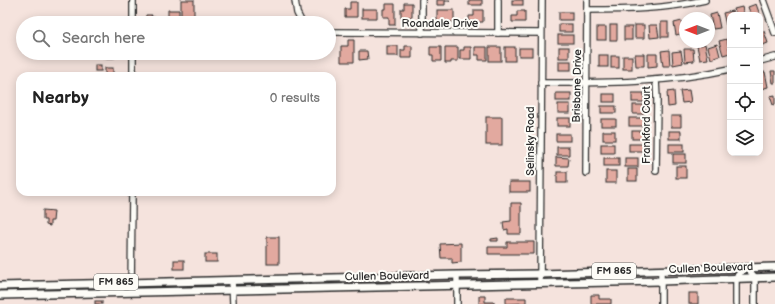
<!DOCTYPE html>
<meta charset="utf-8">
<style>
:root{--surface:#fff;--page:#f6f6f6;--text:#222;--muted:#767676;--line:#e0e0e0}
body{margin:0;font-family:"Balsamiq Sans",sans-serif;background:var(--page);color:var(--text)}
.controls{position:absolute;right:12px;top:12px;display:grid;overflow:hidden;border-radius:8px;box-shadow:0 2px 10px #0003}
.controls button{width:36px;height:36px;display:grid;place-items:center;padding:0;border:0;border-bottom:1px solid var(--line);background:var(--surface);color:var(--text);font:20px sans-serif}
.compass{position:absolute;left:679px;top:12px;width:36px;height:36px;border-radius:50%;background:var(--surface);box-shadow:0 2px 10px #0003;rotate:270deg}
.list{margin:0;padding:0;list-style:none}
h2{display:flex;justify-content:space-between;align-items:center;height:52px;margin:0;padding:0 16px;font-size:17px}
h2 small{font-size:13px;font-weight:400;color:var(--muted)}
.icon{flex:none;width:22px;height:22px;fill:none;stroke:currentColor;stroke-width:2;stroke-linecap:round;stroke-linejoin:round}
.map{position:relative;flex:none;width:775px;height:304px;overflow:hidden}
.search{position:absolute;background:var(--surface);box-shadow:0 2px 10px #0003;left:16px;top:16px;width:320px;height:44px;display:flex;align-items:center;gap:10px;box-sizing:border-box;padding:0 14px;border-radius:22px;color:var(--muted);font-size:15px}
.panel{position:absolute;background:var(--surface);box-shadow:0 2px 10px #0003;left:16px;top:72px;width:320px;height:124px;border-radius:12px}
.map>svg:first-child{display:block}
.building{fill:#e2a99f;stroke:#2b2b2b}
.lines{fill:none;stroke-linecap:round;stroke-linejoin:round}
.minor-casing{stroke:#2b2b2b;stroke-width:8}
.major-casing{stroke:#2b2b2b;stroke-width:10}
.minor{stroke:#fdfcf7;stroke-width:5.5}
.major{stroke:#fdfcf7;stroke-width:7}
.labels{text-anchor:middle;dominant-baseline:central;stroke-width:4;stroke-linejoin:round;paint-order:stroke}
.shield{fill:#fdfcf7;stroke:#6a6a68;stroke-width:1}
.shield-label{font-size:10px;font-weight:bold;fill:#2b2b2b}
.street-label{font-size:11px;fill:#2b2b2b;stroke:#fdfcf7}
</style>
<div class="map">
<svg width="775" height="304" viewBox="0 0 775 304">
<rect width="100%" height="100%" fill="#f5e3dd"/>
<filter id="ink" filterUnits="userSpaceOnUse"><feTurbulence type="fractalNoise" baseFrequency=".025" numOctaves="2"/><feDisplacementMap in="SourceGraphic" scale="8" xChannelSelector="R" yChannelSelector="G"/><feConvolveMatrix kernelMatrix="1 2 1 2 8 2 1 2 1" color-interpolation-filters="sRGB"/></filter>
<g filter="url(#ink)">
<!-- building -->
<g class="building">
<rect x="181" y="0" width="13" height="23"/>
<polygon points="437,0 450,0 450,1 445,1 445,5 437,5"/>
<rect x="469" y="0" width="13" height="5"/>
<rect x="512" y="0" width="11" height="5"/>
<polygon points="350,2 357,2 357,17 345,17 345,9 350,9"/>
<polygon points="404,3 412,3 412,17 401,17 401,9 404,9"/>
<polygon points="386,4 395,4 395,25 389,25 389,17 383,17 383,9 386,9"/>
<polygon points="756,4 760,15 751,15 748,7"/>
<polygon points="742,7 744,15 736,15 734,9"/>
<rect x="362" y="9" width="15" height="9"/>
<polygon points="168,10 179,10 179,23 145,23 146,15 152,15 151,17 168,18"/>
<rect x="437" y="10" width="17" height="12"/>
<polygon points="474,10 483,10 483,22 469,22 469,16 474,16"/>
<polygon points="517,11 525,11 525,22 512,22 512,16 517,16"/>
<polygon points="732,11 733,15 730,15 730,24 726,25 723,13"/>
<rect x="559" y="12" width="13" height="8"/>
<polygon points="717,13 720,28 713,29 710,15"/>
<polygon points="682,21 684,33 676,35 674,23"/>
<rect x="661" y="22" width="7" height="15"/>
<rect x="559" y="24" width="13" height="8"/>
<rect x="610" y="25" width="7" height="15"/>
<rect x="635" y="25" width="9" height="13"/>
<polygon points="649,25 657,25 659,37 650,38"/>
<rect x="597" y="27" width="9" height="13"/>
<rect x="624" y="27" width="8" height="13"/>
<polygon points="764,31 768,43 760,46 760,32"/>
<rect x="558" y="35" width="15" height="8"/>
<polygon points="727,39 730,53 723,55 719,41"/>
<polygon points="348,40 354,40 354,62 341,62 341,46 348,46"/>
<polygon points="705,44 708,59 700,60 697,46"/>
<polygon points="717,44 720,56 711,59 708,47"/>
<rect x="387" y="46" width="11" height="10"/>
<polygon points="405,46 412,46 412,58 401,58 401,50 405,50"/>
<polygon points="430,47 441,47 441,61 433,61 433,55 430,55"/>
<polygon points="445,47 458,47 458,61 451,61 451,63 445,63"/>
<polygon points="464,47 471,47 471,59 460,59 460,50 464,50"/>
<polygon points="475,47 487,47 487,60 479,60 479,55 475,55"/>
<rect x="489" y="47" width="12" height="14"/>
<rect x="505" y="47" width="10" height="14"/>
<rect x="559" y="47" width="10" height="11"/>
<rect x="519" y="48" width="13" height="8"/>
<polygon points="684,49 693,49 694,61 685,62"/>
<polygon points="669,50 670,66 663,66 661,51"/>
<polygon points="359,51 367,51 368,59 359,60"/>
<polygon points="681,51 683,63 673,65 672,52"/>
<rect x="105" y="53" width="9" height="5"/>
<polygon points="635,54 644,54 644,66 636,66"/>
<polygon points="648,54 657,54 657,66 648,67"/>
<rect x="599" y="55" width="9" height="12"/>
<rect x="611" y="56" width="8" height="12"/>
<rect x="623" y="56" width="9" height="13"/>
<rect x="559" y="61" width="12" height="9"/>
<rect x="95" y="65" width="6" height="6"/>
<rect x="105" y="68" width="8" height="8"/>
<polygon points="771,71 775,71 775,83 773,83"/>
<polygon points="765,72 768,87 761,89 760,73"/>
<polygon points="689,90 691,102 682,103 680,91"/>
<polygon points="674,91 675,106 668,107 667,92"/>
<rect x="556" y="93" width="15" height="8"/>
<rect x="632" y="93" width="12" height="9"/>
<rect x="603" y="94" width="12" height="8"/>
<polygon points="775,95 775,104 773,105 770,96"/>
<rect x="558" y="104" width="12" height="9"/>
<rect x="633" y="105" width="12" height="9"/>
<rect x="601" y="106" width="15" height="7"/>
<rect x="671" y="116" width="10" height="11"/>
<rect x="486" y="117" width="16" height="28"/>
<rect x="557" y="118" width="13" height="8"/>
<rect x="629" y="118" width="15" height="8"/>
<rect x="601" y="119" width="15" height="7"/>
<rect x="603" y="131" width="12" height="9"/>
<rect x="632" y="131" width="13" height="8"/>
<rect x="669" y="131" width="12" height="8"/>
<rect x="556" y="134" width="14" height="7"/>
<rect x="601" y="144" width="13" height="9"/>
<rect x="629" y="144" width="15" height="7"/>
<rect x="669" y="144" width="15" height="8"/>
<rect x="557" y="147" width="12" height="8"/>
<rect x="673" y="154" width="13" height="9"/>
<polygon points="556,157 569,158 568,166 556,166"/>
<rect x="604" y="158" width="15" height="8"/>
<rect x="625" y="158" width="13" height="9"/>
<rect x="676" y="166" width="10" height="12"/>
<rect x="628" y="169" width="9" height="12"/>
<rect x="606" y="171" width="10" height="12"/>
<rect x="557" y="172" width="10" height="11"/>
<rect x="509" y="182" width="21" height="10"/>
<polygon points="511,203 521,203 521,234 508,234 508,229 504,230 503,222 511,221"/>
<polygon points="43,210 54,211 53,221 50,221 50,226 46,225 46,220 43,220"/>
<rect x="267" y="237" width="12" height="27"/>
<polygon points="498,238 498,241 491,241 491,239"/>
<polygon points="507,242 534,242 534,254 488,254 488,247 507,247"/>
<polygon points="461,243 461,262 452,263 452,258 441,258 440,244"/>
<rect x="205" y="254" width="12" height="8"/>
<rect x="174" y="260" width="10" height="9"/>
<rect x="689" y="293" width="9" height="11"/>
<polygon points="591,295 599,295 599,299 611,299 611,304 591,304"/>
<polygon points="479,296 485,296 485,302 494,302 494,304 479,304"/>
<polygon points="506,298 526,298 526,303 506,304"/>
<rect x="95" y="301" width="7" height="3"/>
</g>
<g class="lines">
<!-- minor casing -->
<g class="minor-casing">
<g id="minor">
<polyline points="295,0 297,13 302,23"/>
<polyline points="763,0 775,33"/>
<path d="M 587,10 C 627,10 666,9 705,0"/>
<polyline points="133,23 133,0"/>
<polyline points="329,32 541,33"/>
<polyline points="422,33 422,0"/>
<polyline points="498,33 498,0"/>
<polyline points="760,61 775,57"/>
<polyline points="133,76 133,53"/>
<path d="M 541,83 C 604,83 668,83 730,69"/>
<polyline points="656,171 657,99 656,80"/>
<polyline points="586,173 587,0"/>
<polyline points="457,275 457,304"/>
<polyline points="232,280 233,304"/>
<polyline points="540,283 542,0"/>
<polyline points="131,292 132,192"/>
<polyline points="661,304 661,270"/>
<polyline points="736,304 736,277 746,267 755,277 755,304"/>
</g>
</g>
<!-- major casing -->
<g class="major-casing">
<g id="major">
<polyline points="0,286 457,275 540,274 775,267"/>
<polyline points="0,295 661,281 775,277"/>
</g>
</g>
<!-- minor -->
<use href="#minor" class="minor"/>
<!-- major -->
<use href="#major" class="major"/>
</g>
</g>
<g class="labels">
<!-- shield labels -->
<g class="shield">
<rect x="592" y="263" width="44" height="16" rx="3"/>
<rect x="94" y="274" width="44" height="16" rx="3"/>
</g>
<g class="shield-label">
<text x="614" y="271">FM 865</text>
<text x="116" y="282">FM 865</text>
</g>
<!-- street labels -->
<g class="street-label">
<text x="440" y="23">Roandale Drive</text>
<text transform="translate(577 86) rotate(-89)">Brisbane Drive</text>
<text transform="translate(646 125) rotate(-90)">Frankford Court</text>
<text transform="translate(530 141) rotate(-90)">Selinsky Road</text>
<text transform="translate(711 268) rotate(-2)">Cullen Boulevard</text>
<text transform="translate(387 276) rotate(-1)">Cullen Boulevard</text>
</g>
</g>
</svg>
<div class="controls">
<button>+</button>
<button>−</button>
<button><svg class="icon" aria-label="locate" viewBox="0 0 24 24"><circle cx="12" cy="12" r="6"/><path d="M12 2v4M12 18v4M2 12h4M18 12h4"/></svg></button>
<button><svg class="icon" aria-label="layers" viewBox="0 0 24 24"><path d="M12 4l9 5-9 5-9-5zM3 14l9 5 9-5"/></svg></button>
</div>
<svg class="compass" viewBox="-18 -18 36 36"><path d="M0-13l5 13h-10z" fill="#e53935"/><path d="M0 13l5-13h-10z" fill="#767676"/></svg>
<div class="search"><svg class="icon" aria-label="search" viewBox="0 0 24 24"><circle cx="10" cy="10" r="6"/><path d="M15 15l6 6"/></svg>Search here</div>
<section class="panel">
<h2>Nearby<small>0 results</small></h2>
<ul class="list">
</ul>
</section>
</div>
